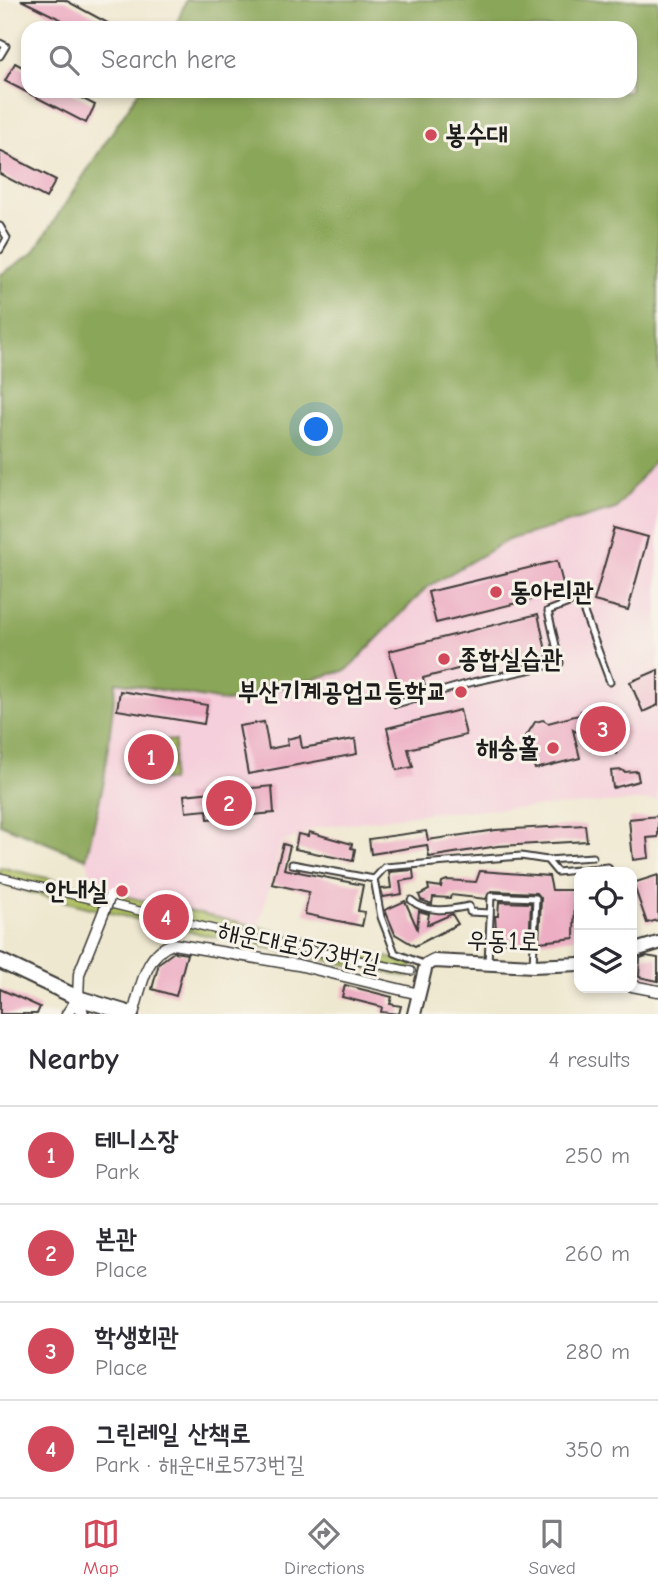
<!DOCTYPE html>
<meta charset="utf-8">
<style>
:root{--surface:#fff;--page:#f2f2f3;--text:#2b2b33;--muted:#7c7c81;--line:#e1e1e2;--accent:#d1495b}
body{margin:0;font-family:"Comic Neue","Poor Story",sans-serif;background:var(--page);color:var(--text)}
.controls{position:absolute;right:21px;bottom:21px;display:grid;overflow:hidden;border-radius:14px;box-shadow:0 4px 10px #0003}
.controls button{width:63px;height:63px;display:grid;place-items:center;padding:0;border:0;border-bottom:2px solid var(--line);background:var(--surface);color:var(--text);font:35px sans-serif}
.you{position:absolute;left:317px;top:430px;width:24px;height:24px;margin:-18px;border:5px solid #fff;border-radius:50%;background:#1a73e8;box-shadow:0 0 0 10px #1a73e833}
.badge{display:grid;place-items:center;width:46px;height:46px;border-radius:50%;background:var(--accent);color:#fff;font-size:23px;font-weight:700}
.pin{position:absolute;translate:-50% -50%;border:4px solid #fff;box-shadow:0 2px 7px #0006}
.list{margin:0;padding:0;list-style:none}
h2{display:flex;justify-content:space-between;align-items:center;height:91px;margin:0;padding:0 28px;font-size:30px}
h2 small{font-size:23px;font-weight:400;color:var(--muted)}
.list li{display:grid;grid-template-columns:46px 1fr auto;gap:21px;align-items:center;box-sizing:border-box;height:98px;padding:0 28px;border-top:2px solid var(--line)}
.list b{display:block;font-size:26px;white-space:nowrap}
.list p{margin:0;font-size:23px;white-space:nowrap;color:var(--muted)}
.list em{font-size:23px;font-style:normal;color:var(--muted)}
.icon{flex:none;width:38px;height:38px;fill:none;stroke:currentColor;stroke-width:2;stroke-linecap:round;stroke-linejoin:round}
.map{position:relative;flex:none;width:658px;height:1014px;overflow:hidden}
.search{position:absolute;background:var(--surface);box-shadow:0 4px 10px #0003;left:21px;right:21px;top:21px;height:77px;display:flex;align-items:center;gap:18px;box-sizing:border-box;padding:0 24px;border-radius:21px;color:var(--muted);font-size:26px}
.sheet{height:483px;background:var(--surface)}
nav{display:flex;justify-content:space-around;align-items:center;box-sizing:border-box;height:98px;border-top:2px solid var(--line);background:var(--surface);font-size:19px;color:var(--muted)}
nav a{display:grid;justify-items:center;gap:4px}
nav .on{color:var(--accent)}
.map>svg:first-child{display:block}
.built{fill:#f5cfdb}
.green{fill:#aebf62;stroke:#656e3f;stroke-width:2}
.forest{fill:#8aa658;stroke:#53613a;stroke-width:2}
.building{fill:#edaec4}
.lines{fill:none;stroke-linecap:round;stroke-linejoin:round}
.service-casing{stroke:#3c3b37;stroke-width:9}
.pedestrian-casing{stroke:#3c3b37;stroke-width:10}
.minor-casing{stroke:#3c3b37;stroke-width:13}
.tertiary-casing{stroke:#3c3b37;stroke-width:16}
.secondary-casing{stroke:#3c3b37;stroke-width:18}
.service{stroke:#fff;stroke-width:5}
.pedestrian{stroke:#fff;stroke-width:7}
.minor{stroke:#fff;stroke-width:10}
.tertiary{stroke:#fff;stroke-width:12}
.secondary{stroke:#fff;stroke-width:14}
.minor-bridge-casing{stroke:#3c3b37;stroke-width:13;stroke-linecap:butt}
.minor-bridge{stroke:#fff;stroke-width:10}
.poi-dot{fill:#d1495b;stroke:#f7f3e8;stroke-width:2.5}
.labels{text-anchor:middle;dominant-baseline:central;stroke-width:6;stroke-linejoin:round;paint-order:stroke}
.poi-label{font-size:26px;font-weight:bold;fill:#1c1c1c;stroke:#f7f3e8;text-anchor:start}
.street-label{font-size:26px;fill:#1c1c1c;stroke:#f7f3e8}
</style>
<div class="map">
<svg width="658" height="1014" viewBox="0 0 658 1014">
<rect width="100%" height="100%" fill="#f7f3e8"/>
<filter id="ink" filterUnits="userSpaceOnUse"><feTurbulence type="fractalNoise" baseFrequency=".0143" numOctaves="2"/><feDisplacementMap in="SourceGraphic" scale="14" xChannelSelector="R" yChannelSelector="G"/><feConvolveMatrix kernelMatrix="1 2 1 2 8 2 1 2 1" color-interpolation-filters="sRGB"/></filter>
<filter id="wash" filterUnits="userSpaceOnUse"><feTurbulence type="fractalNoise" baseFrequency=".00686" numOctaves="4" result="noise"/><feDisplacementMap in="SourceGraphic" scale="28" xChannelSelector="R" yChannelSelector="G"/><feGaussianBlur stdDeviation="1.57" result="paint"/><feColorMatrix in="noise" values="0 0 0 0 0 0 0 0 0 0 0 0 0 0 0 0 0 1.4 0 .05"/><feComposite in="paint" operator="in"/></filter>
<g filter="url(#wash)">
<rect width="100%" height="100%" fill="#efe8d0"/>
<!-- built -->
<polygon class="built" points="658,456 658,800 428,813 315,828 281,844 258,928 96,889 86,859 104,781 116,681 227,702 347,670 426,588 508,540 616,509"/>
<!-- green -->
<g class="green">
<polygon points="135,737 175,741 171,781 125,773"/>
<path d="M 0,867 L 412,963 L 410,977 C 272,950 135,922 0,884 Z"/>
</g>
<!-- forest -->
<polygon class="forest" points="186,0 658,0 658,456 616,509 508,540 426,588 347,670 227,702 116,682 104,781 86,859 0,824 0,275 33,253 139,91 630,91 630,28 175,28"/>
<g id="blocks">
<!-- building -->
<g class="building">
<polygon points="21,0 65,0 117,28 78,28"/>
<polygon points="15,63 28,70 28,91 68,91 95,105 86,123 5,81"/>
<polygon points="0,151 56,180 46,198 0,174"/>
<polygon points="615,528 648,537 628,610 594,601"/>
<polygon points="557,561 565,591 436,623 428,592"/>
<polygon points="538,614 548,660 522,666 519,653 423,678 426,690 402,697 389,651"/>
<polygon points="658,670 658,705 643,712 630,682"/>
<polygon points="120,691 207,705 204,724 117,710"/>
<polygon points="591,706 627,727 626,730 629,732 616,754 573,730 580,758 535,769 525,738 535,722 543,720 548,723 579,715 581,711 586,714"/>
<polygon points="460,710 466,735 408,749 413,767 397,770 387,728"/>
<polygon points="264,722 269,749 288,745 287,739 300,736 302,748 355,739 357,754 248,774 239,726"/>
<polygon points="622,770 624,772 637,771 639,781 613,788 611,771"/>
<polygon points="272,786 274,813 208,819 207,810 186,812 184,795"/>
<polygon points="658,816 658,837 647,838 649,858 633,860 629,819"/>
<polygon points="585,825 587,841 498,846 429,857 427,845 371,854 369,839 426,831 428,840 496,830"/>
<polygon points="309,832 352,844 351,848 355,849 353,861 295,849 298,834 308,836"/>
<polygon points="283,844 290,846 284,869 363,885 358,911 365,912 362,926 305,914 309,892 272,884"/>
<polygon points="413,870 414,879 400,881 402,894 383,897 381,889 391,888 389,872"/>
<polygon points="480,871 549,876 552,890 575,890 574,938 539,942 541,898 537,893 491,891 486,899 451,895 450,898 433,897 432,904 421,900 419,895 429,890 428,885 441,887 442,882 447,880 476,882"/>
<polygon points="658,875 658,920 647,923 633,883"/>
<polygon points="405,901 417,928 419,911 429,914 427,925 452,914 458,924 415,946 395,934 385,910"/>
<polygon points="499,902 531,903 529,944 497,942 495,916 498,916"/>
<polygon points="174,952 187,954 176,996 152,989 159,963"/>
<polygon points="646,956 658,958 658,981 639,977 640,958"/>
<polygon points="345,985 392,997 390,1004 401,1006 399,1014 381,1012 382,1007 342,997"/>
<polygon points="0,989 40,1007 37,1014 0,1014"/>
</g>
</g>
</g>
<g filter="url(#ink)">
<use href="#blocks" fill-opacity="0" stroke="#3c3b37" stroke-width="2"/>
<g class="lines">
<!-- service casing -->
<g class="service-casing">
<g id="service">
<polyline points="0,43 6,46 0,56"/>
<polyline points="0,226 7,238 0,250"/>
<polyline points="396,704 473,682 560,663 548,611 579,599 610,682"/>
<polyline points="547,860 557,872 608,867"/>
<polyline points="292,864 374,879"/>
<polyline points="374,879 385,867 521,856 547,860 593,857"/>
<polyline points="374,879 381,917 395,953 426,965"/>
<path d="M 411,900 C 426,914 450,910 469,906 L 470,912 L 490,913"/>
<polyline points="488,963 491,896 536,898 533,966"/>
</g>
</g>
<!-- pedestrian casing -->
<g class="pedestrian-casing">
<polyline id="pedestrian" points="0,877 238,935 411,971"/>
</g>
<!-- minor casing -->
<g class="minor-casing">
<g id="minor">
<polyline points="632,986 658,991"/>
<polyline points="67,1014 78,998 79,974 104,911"/>
<path d="M 133,1014 C 141,989 145,952 173,944 L 298,965 L 419,994"/>
</g>
</g>
<!-- tertiary casing -->
<g class="tertiary-casing">
<g id="tertiary">
<polyline points="632,951 658,943"/>
<polyline points="78,998 82,1014"/>
<polyline points="414,1014 426,965 434,961 533,966 579,964"/>
</g>
</g>
<!-- secondary casing -->
<g class="secondary-casing">
<polyline id="secondary" points="0,961 78,998 131,1014"/>
</g>
<!-- service -->
<use href="#service" class="service"/>
<!-- pedestrian -->
<use href="#pedestrian" class="pedestrian"/>
<!-- minor -->
<use href="#minor" class="minor"/>
<!-- tertiary -->
<use href="#tertiary" class="tertiary"/>
<!-- secondary -->
<use href="#secondary" class="secondary"/>
<!-- minor-bridge casing -->
<g class="minor-bridge-casing">
<polyline id="minor-bridge" points="104,911 110,896"/>
</g>
<!-- minor-bridge -->
<use href="#minor-bridge" class="minor-bridge"/>
</g>
</g>
<!-- markers -->
<g class="poi-dot">
<circle cx="431" cy="135" r="7"/>
<circle cx="496" cy="592" r="7"/>
<circle cx="444" cy="659" r="7"/>
<circle cx="461" cy="692" r="7"/>
<circle cx="553" cy="748" r="7"/>
<circle cx="122" cy="891" r="7"/>
</g>
<g class="labels">
<!-- poi labels -->
<g class="poi-label">
<text x="445" y="135">봉수대</text>
<text x="510" y="592">동아리관</text>
<text x="458" y="659">종합실습관</text>
<text x="447" y="692" text-anchor="end">부산기계공업고등학교</text>
<text x="539" y="748" text-anchor="end">해송홀</text>
<text x="108" y="891" text-anchor="end">안내실</text>
</g>
<!-- street labels -->
<g class="street-label">
<text transform="translate(503 941) rotate(2)">우동1로</text>
<text transform="translate(299 947) rotate(12)">해운대로573번길</text>
</g>
</g>
</svg>
<div class="controls">
<button><svg class="icon" aria-label="locate" viewBox="0 0 24 24"><circle cx="12" cy="12" r="6"/><path d="M12 2v4M12 18v4M2 12h4M18 12h4"/></svg></button>
<button><svg class="icon" aria-label="layers" viewBox="0 0 24 24"><path d="M12 4l9 5-9 5-9-5zM3 14l9 5 9-5"/></svg></button>
</div>
<div class="you"></div>
<div class="pin badge" style="left:151px;top:757px">1</div>
<div class="pin badge" style="left:229px;top:803px">2</div>
<div class="pin badge" style="left:603px;top:729px">3</div>
<div class="pin badge" style="left:166px;top:917px">4</div>
<div class="search"><svg class="icon" aria-label="search" viewBox="0 0 24 24"><circle cx="10" cy="10" r="6"/><path d="M15 15l6 6"/></svg>Search here</div>
</div>
<section class="sheet">
<h2>Nearby<small>4 results</small></h2>
<ul class="list">
<li><span class="badge">1</span><div><b>테니스장</b><p>Park</p></div><em>250 m</em></li>
<li><span class="badge">2</span><div><b>본관</b><p>Place</p></div><em>260 m</em></li>
<li><span class="badge">3</span><div><b>학생회관</b><p>Place</p></div><em>280 m</em></li>
<li><span class="badge">4</span><div><b>그린레일 산책로</b><p>Park · 해운대로573번길</p></div><em>350 m</em></li>
</ul>
</section>
<nav>
<a class="on"><svg class="icon" aria-label="map" viewBox="0 0 24 24"><path d="M3 6l6-2 6 2 6-2v14l-6 2-6-2-6 2zM9 4v14M15 6v14"/></svg>Map</a>
<a><svg class="icon" aria-label="directions" viewBox="0 0 24 24"><path d="M12 3l9 9-9 9-9-9zM9 14v-3h6M13 9l2 2-2 2"/></svg>Directions</a>
<a><svg class="icon" aria-label="saved" viewBox="0 0 24 24"><path d="M7 4h10v16l-5-4-5 4z"/></svg>Saved</a>
</nav>
